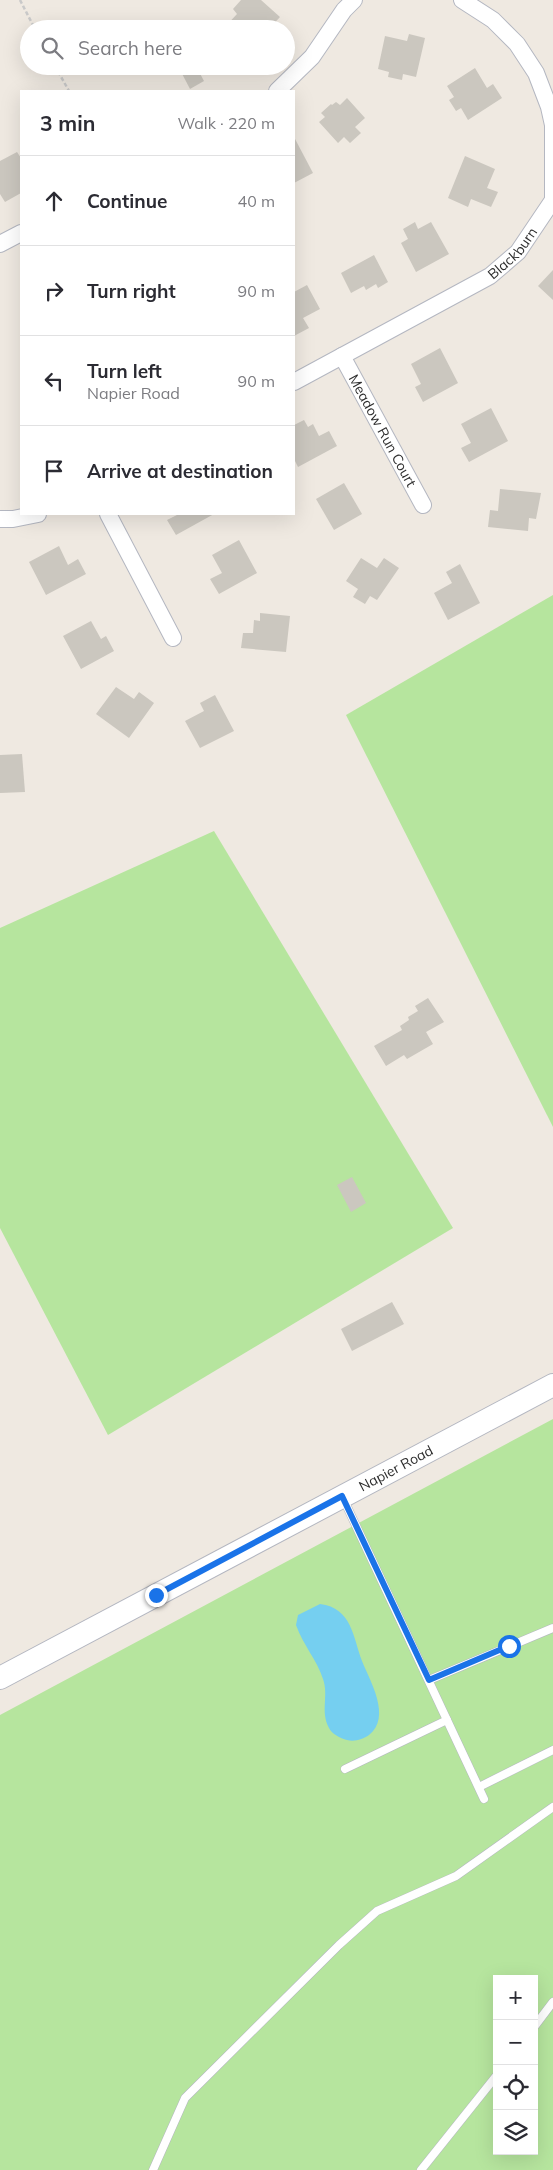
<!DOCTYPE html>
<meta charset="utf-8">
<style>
:root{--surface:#fff;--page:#f7f7f7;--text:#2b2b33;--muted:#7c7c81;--line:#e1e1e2}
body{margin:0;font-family:Mulish,sans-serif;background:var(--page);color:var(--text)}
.controls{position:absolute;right:15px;bottom:15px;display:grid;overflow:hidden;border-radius:0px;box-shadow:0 5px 20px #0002}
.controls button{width:45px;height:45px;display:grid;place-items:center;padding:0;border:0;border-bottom:1px solid var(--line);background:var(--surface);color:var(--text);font:25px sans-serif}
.stop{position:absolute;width:15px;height:15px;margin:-11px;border:4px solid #1a73e8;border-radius:50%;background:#fff}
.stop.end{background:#1a73e8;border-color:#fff;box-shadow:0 1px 5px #0008}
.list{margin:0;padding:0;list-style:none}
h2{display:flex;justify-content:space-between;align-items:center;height:65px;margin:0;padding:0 20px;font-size:21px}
h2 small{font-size:16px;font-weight:400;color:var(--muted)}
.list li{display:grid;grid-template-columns:32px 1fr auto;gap:15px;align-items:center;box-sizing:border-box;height:90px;padding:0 20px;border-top:1px solid var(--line)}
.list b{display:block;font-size:19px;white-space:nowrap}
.list p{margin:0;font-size:16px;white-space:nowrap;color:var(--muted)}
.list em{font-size:16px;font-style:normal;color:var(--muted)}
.icon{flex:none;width:28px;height:28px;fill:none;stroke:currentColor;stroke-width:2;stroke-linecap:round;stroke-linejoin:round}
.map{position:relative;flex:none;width:553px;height:2170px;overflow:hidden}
.search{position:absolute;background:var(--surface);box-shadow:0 5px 20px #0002;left:20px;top:20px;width:275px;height:55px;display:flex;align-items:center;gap:12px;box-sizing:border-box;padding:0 18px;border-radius:28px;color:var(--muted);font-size:19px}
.panel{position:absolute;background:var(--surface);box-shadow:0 5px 20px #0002;left:20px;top:90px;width:275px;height:425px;border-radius:0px}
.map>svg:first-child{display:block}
.green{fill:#b6e59e;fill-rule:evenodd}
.water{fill:#75cff0}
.building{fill:#cbc7bf}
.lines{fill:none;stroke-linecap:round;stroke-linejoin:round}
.lane-casing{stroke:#b4b7c1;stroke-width:9}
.street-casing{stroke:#b4b7c1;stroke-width:18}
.secondary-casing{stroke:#b4b7c1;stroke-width:24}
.path{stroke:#c9c9c9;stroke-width:2.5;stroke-dasharray:4 2.5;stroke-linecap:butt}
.lane{stroke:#fff;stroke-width:8}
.street{stroke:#fff;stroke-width:16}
.secondary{stroke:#fff;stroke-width:22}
.route{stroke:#1a73e8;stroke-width:6}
.labels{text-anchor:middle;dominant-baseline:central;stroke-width:4.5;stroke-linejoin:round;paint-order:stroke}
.street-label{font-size:14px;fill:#2e2e2e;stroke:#fff}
</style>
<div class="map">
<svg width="553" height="2170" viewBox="0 0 553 2170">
<rect width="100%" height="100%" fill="#efe9e1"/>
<!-- green -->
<g class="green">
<polygon points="553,595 553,1127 346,715"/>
<polygon points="214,831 453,1228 108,1435 0,1228 0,928"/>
<path d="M 553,1419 L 553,2170 L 0,2170 L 0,1715 ZM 497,1979 L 534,1979 L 534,2151 L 497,2151 Z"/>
</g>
<!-- water -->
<path class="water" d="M 320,1604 C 352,1608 353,1637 362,1661 C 370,1681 392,1717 369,1735 C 363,1739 355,1742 347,1740 C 340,1738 332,1734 329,1728 C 320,1711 329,1696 323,1679 C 317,1660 303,1645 296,1625 L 298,1615 Z"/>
<!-- building -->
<g class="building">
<polygon points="241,0 261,0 280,17 269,29 223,29 237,14 233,9"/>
<polygon points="409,34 425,38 416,77 403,74 402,80 388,77 389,72 378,69 385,36 407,41"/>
<polygon points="178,66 196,66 204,81 190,89"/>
<polygon points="475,68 487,88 493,84 502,98 468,120 461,108 456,111 449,100 454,97 447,86"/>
<polygon points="347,98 365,118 355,127 361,133 350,143 344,137 338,143 319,122 325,117 321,113 331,104 332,105 336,102 340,105"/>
<polygon points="294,137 313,173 294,183"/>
<polygon points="17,152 21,158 21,193 5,202 0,194 0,161"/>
<polygon points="465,156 495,169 487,188 498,192 491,207 471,199 468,207 448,198"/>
<polygon points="415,222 418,229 431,222 449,254 416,272 401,243 408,239 403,229"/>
<polygon points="374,255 388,282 378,288 376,284 366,290 364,286 351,293 341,273"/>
<polygon points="553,270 553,300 538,286"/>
<polygon points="307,285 320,309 303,318 309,328 294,336 294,292"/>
<polygon points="440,348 458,383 423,402 415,387 421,384 411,364"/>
<polygon points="491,408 508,441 469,462 461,448 471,443 461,424"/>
<polygon points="304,420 308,427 313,424 319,436 329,431 337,446 298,467 294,459 294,425"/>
<polygon points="344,483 362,514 334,530 316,499"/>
<polygon points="500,489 541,493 536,519 529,518 528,531 488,527 490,510 498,511"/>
<polygon points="179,514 214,514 176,535 167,520"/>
<polygon points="239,540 257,573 219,594 210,579 222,573 212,555"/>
<polygon points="59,546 68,565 78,559 86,574 46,595 29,562"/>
<polygon points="361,558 377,568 384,558 399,568 377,600 370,596 365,604 353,597 358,589 346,581"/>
<polygon points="460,564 480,603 448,620 434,593 452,583 446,572"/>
<polygon points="260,613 290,616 286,652 241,648 243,633 253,633 254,620 260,621"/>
<polygon points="91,621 101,639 106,636 114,651 81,669 63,636"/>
<polygon points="116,687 134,699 139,692 154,703 129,738 96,714"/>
<polygon points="215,695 234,731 200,748 185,721 204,711 200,703"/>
<polygon points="22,754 25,792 0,793 0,755"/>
<polygon points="428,998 444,1022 426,1032 433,1044 407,1059 404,1055 386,1066 374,1046 402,1030 400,1026 409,1020 408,1017 418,1011 415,1006"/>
<polygon points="352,1177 366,1203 351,1212 337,1185"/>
<polygon points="392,1302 404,1324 352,1351 341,1329"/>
</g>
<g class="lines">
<!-- lane casing -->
<g class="lane-casing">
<g id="lane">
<polyline points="343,1498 484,1799"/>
<polyline points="429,1680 553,1628"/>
<polyline points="345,1769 447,1720"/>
<polyline points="479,1787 553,1750"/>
<polyline points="534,2027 553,2002"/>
<polyline points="153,2170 185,2098 339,1945 377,1911 456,1876 553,1807"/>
<polyline points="421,2170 497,2075"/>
</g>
</g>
<!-- street casing -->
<g class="street-casing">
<g id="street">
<polyline points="277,91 312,57 344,10 354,0"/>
<polyline points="0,244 21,233"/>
<path id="s1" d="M 342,356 L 423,505"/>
<path id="s2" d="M 294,382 L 490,276 L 518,252 L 553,200 L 553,125 L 549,107 L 536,73 L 517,44 L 493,20 L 462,0"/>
<polyline points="108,514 173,638"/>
<polyline points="0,519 13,519 38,514"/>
</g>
</g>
<!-- secondary casing -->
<g class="secondary-casing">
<g id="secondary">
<path id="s3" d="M 0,1678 L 553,1385"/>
</g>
</g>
<!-- path -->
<g class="path">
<polyline points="20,0 35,29"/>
<polyline points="55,66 69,91"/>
</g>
<!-- lane -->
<use href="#lane" class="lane"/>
<!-- street -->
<use href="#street" class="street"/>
<!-- secondary -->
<use href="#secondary" class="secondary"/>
</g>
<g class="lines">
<!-- route -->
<polyline class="route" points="156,1595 342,1496 429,1680 509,1646"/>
</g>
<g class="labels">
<!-- street labels -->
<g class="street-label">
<text stroke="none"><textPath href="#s2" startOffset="255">Blackburn</textPath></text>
<text stroke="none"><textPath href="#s1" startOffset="85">Meadow Run Court</textPath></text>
<text stroke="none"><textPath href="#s3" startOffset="448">Napier Road</textPath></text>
</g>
</g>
</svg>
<div class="controls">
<button>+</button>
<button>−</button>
<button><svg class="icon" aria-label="locate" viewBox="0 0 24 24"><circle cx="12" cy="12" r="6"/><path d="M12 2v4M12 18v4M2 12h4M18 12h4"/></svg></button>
<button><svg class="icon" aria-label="layers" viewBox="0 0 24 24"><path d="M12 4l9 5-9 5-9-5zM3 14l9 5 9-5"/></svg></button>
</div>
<div class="stop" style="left:509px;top:1646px"></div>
<div class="stop end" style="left:156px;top:1595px"></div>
<div class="search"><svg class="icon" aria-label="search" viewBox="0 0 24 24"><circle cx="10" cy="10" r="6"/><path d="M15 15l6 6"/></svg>Search here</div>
<section class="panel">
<h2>3 min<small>Walk · 220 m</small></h2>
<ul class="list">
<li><svg class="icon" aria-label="ahead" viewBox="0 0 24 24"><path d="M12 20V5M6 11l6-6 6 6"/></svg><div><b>Continue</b></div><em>40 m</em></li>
<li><svg class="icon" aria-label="right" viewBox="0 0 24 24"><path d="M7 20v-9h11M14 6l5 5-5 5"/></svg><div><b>Turn right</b></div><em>90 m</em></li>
<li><svg class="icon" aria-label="left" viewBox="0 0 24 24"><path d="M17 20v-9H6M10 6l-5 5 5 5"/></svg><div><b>Turn left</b><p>Napier Road</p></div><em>90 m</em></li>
<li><svg class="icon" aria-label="arrive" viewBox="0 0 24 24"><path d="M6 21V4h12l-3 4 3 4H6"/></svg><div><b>Arrive at destination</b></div></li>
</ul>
</section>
</div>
